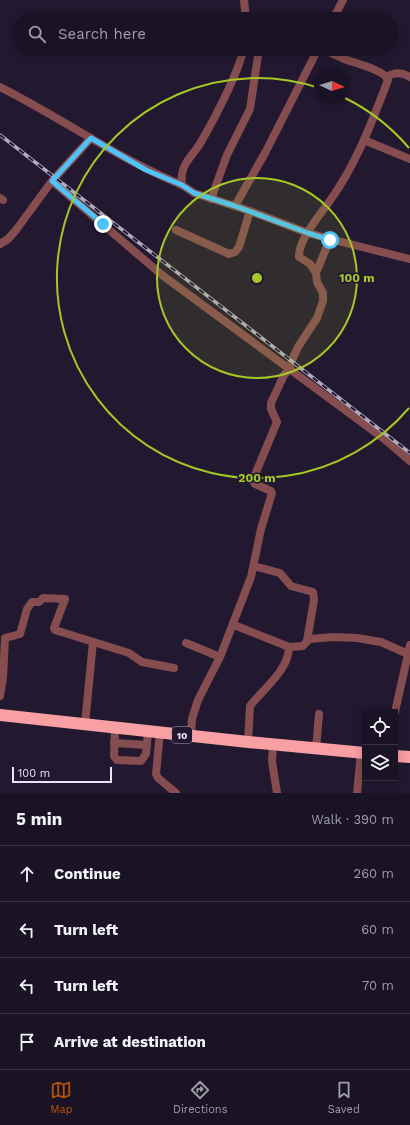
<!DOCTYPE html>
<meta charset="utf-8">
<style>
:root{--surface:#1a1325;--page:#272032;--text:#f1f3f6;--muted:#9f9ea7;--line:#383242;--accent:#b45309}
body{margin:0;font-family:"Work Sans",sans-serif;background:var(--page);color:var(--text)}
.controls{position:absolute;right:12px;bottom:12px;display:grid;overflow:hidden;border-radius:0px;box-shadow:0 2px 10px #0003}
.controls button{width:36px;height:36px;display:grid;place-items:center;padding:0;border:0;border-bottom:1px solid var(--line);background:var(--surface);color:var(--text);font:20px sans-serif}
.compass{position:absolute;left:314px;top:68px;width:36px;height:36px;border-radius:50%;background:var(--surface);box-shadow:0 2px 10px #0003;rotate:94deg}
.scale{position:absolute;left:12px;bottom:10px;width:100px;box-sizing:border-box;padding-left:4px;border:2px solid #eae5f6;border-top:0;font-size:11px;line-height:14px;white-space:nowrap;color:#eae5f6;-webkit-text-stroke:3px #221931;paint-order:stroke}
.stop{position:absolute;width:12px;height:12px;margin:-9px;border:3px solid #4fc3f7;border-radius:50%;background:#fff}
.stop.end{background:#4fc3f7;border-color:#fff;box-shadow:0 1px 4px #0008}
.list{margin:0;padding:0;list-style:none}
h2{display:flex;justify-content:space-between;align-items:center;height:52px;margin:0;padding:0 16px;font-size:17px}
h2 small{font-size:13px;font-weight:400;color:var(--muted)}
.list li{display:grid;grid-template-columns:26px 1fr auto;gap:12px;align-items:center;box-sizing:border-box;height:56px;padding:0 16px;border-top:1px solid var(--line)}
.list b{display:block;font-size:15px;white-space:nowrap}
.list em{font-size:13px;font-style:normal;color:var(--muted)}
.icon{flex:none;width:22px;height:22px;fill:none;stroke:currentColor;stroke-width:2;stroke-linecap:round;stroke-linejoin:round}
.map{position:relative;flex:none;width:410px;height:793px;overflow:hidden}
.search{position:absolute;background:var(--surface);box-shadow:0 2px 10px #0003;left:12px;right:12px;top:12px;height:44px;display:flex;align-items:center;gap:10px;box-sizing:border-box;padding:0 14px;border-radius:22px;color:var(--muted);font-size:15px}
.sheet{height:276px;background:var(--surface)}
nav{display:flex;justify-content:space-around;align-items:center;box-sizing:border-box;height:56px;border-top:1px solid var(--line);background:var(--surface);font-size:11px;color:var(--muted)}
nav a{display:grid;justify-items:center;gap:2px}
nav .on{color:var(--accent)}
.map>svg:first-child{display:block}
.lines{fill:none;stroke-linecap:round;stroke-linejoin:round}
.minor{stroke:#864d50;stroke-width:8}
.highway{stroke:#f8a0a4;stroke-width:12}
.rail-casing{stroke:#b1abbe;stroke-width:3.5}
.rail{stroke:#221931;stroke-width:2;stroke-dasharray:6;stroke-linecap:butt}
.route{stroke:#4fc3f7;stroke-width:5}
.ring{fill:none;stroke:#a5c824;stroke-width:2}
.labels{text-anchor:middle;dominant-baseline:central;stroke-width:3.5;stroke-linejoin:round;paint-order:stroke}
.shield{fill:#221931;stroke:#aea8bb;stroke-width:1}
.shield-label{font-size:10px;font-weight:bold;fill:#eae5f6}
.centre{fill:#a5c824;stroke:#221931;stroke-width:2}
.ring-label{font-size:12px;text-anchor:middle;font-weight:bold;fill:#a5c824;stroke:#221931;stroke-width:3.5;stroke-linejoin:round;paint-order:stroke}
</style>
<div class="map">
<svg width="410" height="793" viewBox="0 0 410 793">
<rect width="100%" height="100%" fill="#221931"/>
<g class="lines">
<!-- minor -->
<g class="minor">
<polyline points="244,0 246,19"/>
<polyline points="333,19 343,0"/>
<path d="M 244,49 C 235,80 217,114 201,142 C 196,151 188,158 184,167 C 181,174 181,179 182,185 L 194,193 L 250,211 L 308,233 L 330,239 L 410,259"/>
<path d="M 386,77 C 395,72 401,72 410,77"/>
<path d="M 0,87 C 62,118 118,159 182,185"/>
<polyline points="364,140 410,159"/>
<polyline points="52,181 162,275 383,438 410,461"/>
<polyline points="0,198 3,200"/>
<polyline points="211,199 227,155 250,109 259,49"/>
<polyline points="235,206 265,153 318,49"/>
<polyline points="176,230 229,254 235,252 239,247 250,211"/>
<polyline points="0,244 8,239 16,230 52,181 91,138"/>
<polyline points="316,273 330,239"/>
<polyline points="254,566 280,573 291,586 313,592 314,600 307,641"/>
<polyline points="234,625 289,647 303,646 307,641 310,639 333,637 357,638 381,642 408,654"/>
<polyline points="186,643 220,657"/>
<polyline points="0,696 3,678 5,638 20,634 27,609 32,602 39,602 43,598 65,599 54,628 55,630 129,653 142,662 174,668"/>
<polyline points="395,712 410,645"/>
<polyline points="85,724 93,642"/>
<polyline points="115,728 114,756 117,760 141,761 146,754 148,731"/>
<polyline points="160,732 156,774 158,778 176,793"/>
<path d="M 191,736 L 192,719 L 198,700 L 220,657 L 251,577 L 261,529 L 272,493 L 271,491 L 255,484 L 253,481 L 257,470 L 277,422 L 271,409 L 271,403 L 284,375 L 289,370 L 292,360 L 298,347 L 317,318 L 323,301 L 323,293 L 317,282 L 316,273 L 310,264 L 299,257 C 298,240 320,215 329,202 C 356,165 372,122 388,80 C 385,70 354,63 344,59 C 337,56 330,53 324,49"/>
<path d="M 248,742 L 250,706 C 263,689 289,670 289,647"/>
<polyline points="114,743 147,745"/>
<polyline points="273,745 272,761 277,793"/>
<polyline points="316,749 319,714"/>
<polyline points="357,793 361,753"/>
</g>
<!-- highway -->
<g class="highway">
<polyline points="0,715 248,742 365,753"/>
<polyline points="395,756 410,757"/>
</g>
<!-- rail casing -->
<g class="rail-casing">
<polyline id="rail" points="0,135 410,453"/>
</g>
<!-- rail -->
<use href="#rail" class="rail"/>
</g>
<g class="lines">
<!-- route -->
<polyline class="route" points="103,224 52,181 91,138 146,170 182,185 194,193 235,206 308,233 330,240"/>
</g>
<!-- distance rings -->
<circle cx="257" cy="278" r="100" fill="#a5c824" fill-opacity=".12"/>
<g class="ring">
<circle cx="257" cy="278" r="100"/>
<path d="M409 408A200 200 0 1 1 319 88M345 98A200 200 0 0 1 409 148"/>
</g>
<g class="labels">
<!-- shield labels -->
<rect class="shield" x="172" y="727" width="20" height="16" rx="3"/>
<g class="shield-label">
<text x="182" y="735">10</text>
</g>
</g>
<circle cx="257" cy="278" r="6" class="centre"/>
<g class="ring-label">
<text x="357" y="282">100 m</text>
<text x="257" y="482">200 m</text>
</g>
</svg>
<div class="controls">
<button><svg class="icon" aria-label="locate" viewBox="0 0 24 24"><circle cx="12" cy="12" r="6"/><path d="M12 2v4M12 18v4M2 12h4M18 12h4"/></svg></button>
<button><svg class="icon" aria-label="layers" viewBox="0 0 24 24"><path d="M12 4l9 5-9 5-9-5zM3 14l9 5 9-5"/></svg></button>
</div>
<svg class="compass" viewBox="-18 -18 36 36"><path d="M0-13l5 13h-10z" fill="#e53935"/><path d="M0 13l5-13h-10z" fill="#9f9ea7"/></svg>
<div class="scale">100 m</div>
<div class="stop" style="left:330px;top:240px"></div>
<div class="stop end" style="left:103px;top:224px"></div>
<div class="search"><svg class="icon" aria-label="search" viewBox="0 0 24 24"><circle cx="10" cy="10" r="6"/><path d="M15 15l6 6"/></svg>Search here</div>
</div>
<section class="sheet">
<h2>5 min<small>Walk · 390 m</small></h2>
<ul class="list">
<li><svg class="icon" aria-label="ahead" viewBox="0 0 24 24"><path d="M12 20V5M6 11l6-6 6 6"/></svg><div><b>Continue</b></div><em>260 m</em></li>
<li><svg class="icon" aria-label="left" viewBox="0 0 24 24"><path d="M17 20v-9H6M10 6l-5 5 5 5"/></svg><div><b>Turn left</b></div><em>60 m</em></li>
<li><svg class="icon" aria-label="left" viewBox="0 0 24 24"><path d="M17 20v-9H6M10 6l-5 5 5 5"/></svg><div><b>Turn left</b></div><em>70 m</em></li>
<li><svg class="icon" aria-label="arrive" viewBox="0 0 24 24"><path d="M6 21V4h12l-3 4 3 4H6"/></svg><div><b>Arrive at destination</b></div></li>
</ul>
</section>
<nav>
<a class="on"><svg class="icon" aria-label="map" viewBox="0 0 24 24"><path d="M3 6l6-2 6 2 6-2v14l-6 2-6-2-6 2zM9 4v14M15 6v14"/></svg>Map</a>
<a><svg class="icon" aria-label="directions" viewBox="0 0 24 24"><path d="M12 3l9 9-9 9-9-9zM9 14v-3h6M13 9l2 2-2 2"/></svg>Directions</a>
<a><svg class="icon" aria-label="saved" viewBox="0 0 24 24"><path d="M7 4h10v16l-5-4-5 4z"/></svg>Saved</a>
</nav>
